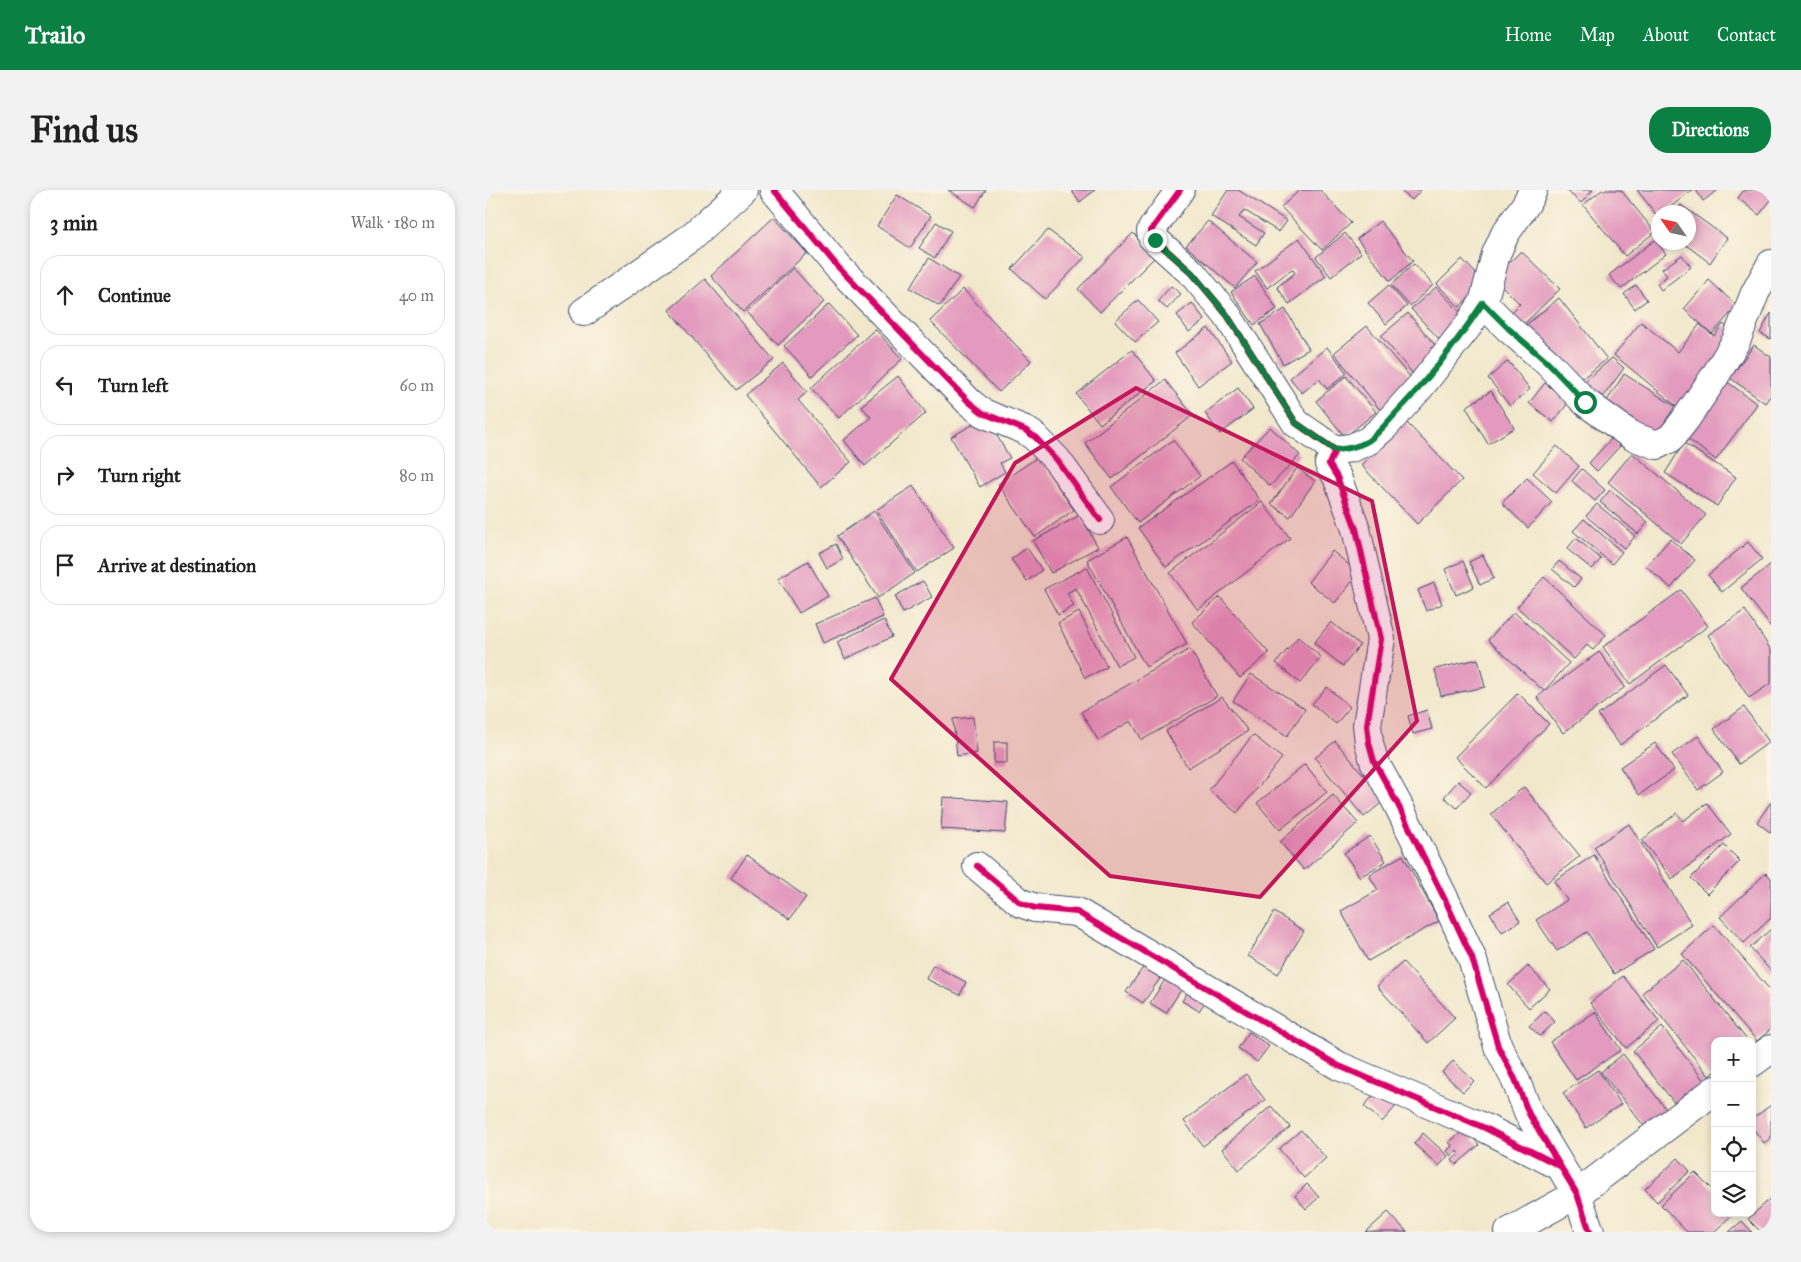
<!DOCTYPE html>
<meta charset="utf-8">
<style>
:root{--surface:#fff;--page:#f2f2f2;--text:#222;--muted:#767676;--line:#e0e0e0;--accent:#0b8043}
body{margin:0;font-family:"IM FELL Great Primer",serif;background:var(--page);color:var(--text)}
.controls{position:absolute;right:15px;bottom:15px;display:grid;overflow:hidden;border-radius:10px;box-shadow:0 2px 8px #0003}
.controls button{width:45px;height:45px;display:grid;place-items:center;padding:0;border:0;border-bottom:1px solid var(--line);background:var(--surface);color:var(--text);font:25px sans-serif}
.compass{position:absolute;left:1166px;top:15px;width:45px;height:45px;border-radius:50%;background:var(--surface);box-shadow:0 2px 8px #0003;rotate:304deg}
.stop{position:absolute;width:15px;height:15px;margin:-11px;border:4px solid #0b8043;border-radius:50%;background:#fff}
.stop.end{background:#0b8043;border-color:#fff;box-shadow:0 1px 5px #0008}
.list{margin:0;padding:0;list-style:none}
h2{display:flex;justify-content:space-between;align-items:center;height:65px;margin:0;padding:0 20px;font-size:21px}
h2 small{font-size:16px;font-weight:400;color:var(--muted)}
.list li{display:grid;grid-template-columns:32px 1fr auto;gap:15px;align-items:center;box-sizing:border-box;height:80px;margin:0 10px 10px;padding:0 10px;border:1px solid var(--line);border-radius:20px}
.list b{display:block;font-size:19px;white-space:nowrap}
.list em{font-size:16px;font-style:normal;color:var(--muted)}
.icon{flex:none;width:28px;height:28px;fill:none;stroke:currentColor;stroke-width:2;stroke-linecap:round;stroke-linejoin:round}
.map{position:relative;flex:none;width:1286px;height:1042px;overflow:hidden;border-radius:20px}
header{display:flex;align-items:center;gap:30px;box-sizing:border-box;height:70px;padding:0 25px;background:var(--accent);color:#fff}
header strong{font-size:24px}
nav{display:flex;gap:28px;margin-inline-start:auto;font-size:18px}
.intro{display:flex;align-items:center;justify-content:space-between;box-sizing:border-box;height:120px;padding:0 30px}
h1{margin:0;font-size:35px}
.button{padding:12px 22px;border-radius:20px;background:var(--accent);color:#fff;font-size:18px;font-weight:700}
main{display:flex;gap:30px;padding:0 30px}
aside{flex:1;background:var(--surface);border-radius:20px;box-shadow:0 2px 8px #0003}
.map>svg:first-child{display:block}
.building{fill:#e39abe}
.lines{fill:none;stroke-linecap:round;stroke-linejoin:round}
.minor-casing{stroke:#3b4b6e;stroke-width:30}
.minor{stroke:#fff;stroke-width:28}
.cycleway-casing{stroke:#fcf5e5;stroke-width:9}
.cycleway{stroke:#d6006c;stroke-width:6}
.route{stroke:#0b8043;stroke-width:6}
.marked{fill:#c2185b;fill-opacity:0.2;stroke:#c2185b;stroke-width:4;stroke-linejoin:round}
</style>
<header>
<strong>Trailo</strong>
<nav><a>Home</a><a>Map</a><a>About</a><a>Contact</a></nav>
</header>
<div class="intro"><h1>Find us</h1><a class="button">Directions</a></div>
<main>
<aside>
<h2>3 min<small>Walk · 180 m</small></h2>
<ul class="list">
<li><svg class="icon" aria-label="ahead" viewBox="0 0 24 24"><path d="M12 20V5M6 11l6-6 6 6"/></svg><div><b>Continue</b></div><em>40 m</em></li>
<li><svg class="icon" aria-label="left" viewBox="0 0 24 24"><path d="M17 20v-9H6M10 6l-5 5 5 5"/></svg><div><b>Turn left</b></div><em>60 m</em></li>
<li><svg class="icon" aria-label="right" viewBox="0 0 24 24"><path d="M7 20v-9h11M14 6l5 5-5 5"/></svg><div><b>Turn right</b></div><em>80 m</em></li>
<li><svg class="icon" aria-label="arrive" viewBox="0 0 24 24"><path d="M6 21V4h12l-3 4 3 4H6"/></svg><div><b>Arrive at destination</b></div></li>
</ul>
</aside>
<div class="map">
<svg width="1286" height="1042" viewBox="0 0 1286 1042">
<rect width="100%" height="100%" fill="#fcf5e5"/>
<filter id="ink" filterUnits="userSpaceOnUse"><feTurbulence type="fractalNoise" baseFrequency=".02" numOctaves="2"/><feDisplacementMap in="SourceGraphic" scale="10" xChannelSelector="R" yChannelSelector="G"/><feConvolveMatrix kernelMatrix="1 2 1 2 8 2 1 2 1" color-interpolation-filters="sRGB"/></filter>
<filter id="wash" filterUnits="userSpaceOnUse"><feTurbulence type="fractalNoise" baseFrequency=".0096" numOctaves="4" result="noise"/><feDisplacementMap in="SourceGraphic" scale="20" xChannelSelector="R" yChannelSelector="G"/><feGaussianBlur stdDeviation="1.12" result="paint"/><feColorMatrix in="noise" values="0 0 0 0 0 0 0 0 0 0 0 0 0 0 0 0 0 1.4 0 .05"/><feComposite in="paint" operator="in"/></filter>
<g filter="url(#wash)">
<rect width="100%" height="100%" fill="#f1e8cc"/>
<g id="blocks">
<!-- building -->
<g class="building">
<polygon points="463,0 501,0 490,17"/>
<polygon points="586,0 610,0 595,12"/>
<polygon points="743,0 753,0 802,31 794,42 759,20 754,27 779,43 771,55 726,26"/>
<polygon points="815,0 835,0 866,33 837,60 796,17"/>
<polygon points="915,0 936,0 927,10"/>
<polygon points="1081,0 1108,0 1096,13"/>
<polygon points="1117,0 1136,0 1170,42 1140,66 1098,15"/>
<polygon points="1152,0 1207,0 1179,22 1174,22 1174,28"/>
<polygon points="1211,0 1233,0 1218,11"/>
<polygon points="1259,0 1286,0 1286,10 1274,25 1253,8"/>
<polygon points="412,5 446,26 425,58 392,36"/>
<polygon points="1196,15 1242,48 1225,73 1197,52 1204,52 1204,22 1191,22"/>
<polygon points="289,27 322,63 258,122 226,86"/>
<polygon points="723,31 772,72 750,98 701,56"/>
<polygon points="895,31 928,71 905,91 872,49"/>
<polygon points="451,32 466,41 450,68 434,58"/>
<polygon points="563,40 600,67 560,109 527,79"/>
<polygon points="648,43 671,66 615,122 593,99"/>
<polygon points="860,43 876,63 846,87 831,67"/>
<polygon points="814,48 841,86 804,114 792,97 810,83 807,79 782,98 770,81"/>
<polygon points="1170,50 1181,64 1136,99 1124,85"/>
<polygon points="1036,61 1075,99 1037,136 1025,124 1035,114 1009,88"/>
<polygon points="1197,65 1206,77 1176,100 1172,94 1182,86 1177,79"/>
<polygon points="444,68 474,87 455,116 425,98"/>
<polygon points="977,69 1000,93 974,117 952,94"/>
<polygon points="929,74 948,95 925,116 906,95"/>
<polygon points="308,78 339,112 293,155 262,122"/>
<polygon points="770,86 792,119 769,135 746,102"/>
<polygon points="220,89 289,170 251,200 184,120"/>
<polygon points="1224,90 1252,116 1227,144 1199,119"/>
<polygon points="904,95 922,116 901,134 883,113"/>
<polygon points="1151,95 1162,110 1150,119 1139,104"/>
<polygon points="686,96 696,104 682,119 673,111"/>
<polygon points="951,97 981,128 956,151 926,119"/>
<polygon points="478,99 546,171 514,202 445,131"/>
<polygon points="1074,108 1122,169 1089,195 1041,135"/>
<polygon points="653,110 673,132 650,152 630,131"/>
<polygon points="707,113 720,130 704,142 692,125"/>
<polygon points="344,114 372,145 327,186 299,156"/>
<polygon points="800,119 824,159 798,174 775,134"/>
<polygon points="923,123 955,161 928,184 896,146"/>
<polygon points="1286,123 1286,149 1275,143"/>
<polygon points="1156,132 1193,162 1215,134 1229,146 1238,134 1251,144 1195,219 1129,165"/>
<polygon points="882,136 931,194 897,222 849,163"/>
<polygon points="723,138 747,171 713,196 690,163"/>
<polygon points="390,139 417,169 354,228 326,198"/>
<polygon points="1269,155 1286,167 1286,205 1280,213 1245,188"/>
<polygon points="842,157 862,183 842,199 834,189 817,203 805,188"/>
<polygon points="647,160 671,191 615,234 591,204"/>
<polygon points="1127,168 1139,178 1112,215 1092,198"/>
<polygon points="1023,171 1045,199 1025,216 1003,188"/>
<polygon points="298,173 322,202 313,210 366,272 336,297 260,205"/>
<polygon points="1139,184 1190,216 1169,249 1118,217"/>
<polygon points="413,186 441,223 380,276 359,250 386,227 376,216"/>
<polygon points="861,186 891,222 860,247 831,211"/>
<polygon points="680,190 708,225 627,289 600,253"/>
<polygon points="1240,190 1272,214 1231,270 1199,246"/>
<polygon points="1060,193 1084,212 1068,232 1044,213"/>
<polygon points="753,198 768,219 735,244 720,223"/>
<polygon points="1006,201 1029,238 1003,254 981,217"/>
<polygon points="501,227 525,268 515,273 520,282 495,297 466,247"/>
<polygon points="921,232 977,290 932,334 876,275"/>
<polygon points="785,237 815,265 785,296 755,268"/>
<polygon points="1127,248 1135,256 1112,281 1104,273"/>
<polygon points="688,250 715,286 653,333 626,297"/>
<polygon points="1199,253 1251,287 1232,316 1180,283"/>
<polygon points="1072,256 1094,276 1071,303 1048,283"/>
<polygon points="1147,263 1221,325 1196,354 1123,292"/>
<polygon points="553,267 589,320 550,347 513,294"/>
<polygon points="747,271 775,310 681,377 653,338"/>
<polygon points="812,278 830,291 805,327 786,314"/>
<polygon points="1097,279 1120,300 1110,311 1087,291"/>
<polygon points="1042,288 1067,312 1043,338 1017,313"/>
<polygon points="428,296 469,358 432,382 391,320"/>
<polygon points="1125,300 1163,332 1153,344 1115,312"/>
<polygon points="777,312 805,348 713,420 685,383"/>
<polygon points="1112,314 1150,346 1140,359 1101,326"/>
<polygon points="389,321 430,383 393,408 352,346"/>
<polygon points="595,325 613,357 566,383 548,351"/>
<polygon points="1099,329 1137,362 1127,374 1088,341"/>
<polygon points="642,347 702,454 661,477 602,370"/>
<polygon points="1091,348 1116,369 1107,379 1082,359"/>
<polygon points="1185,349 1210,370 1186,398 1161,376"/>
<polygon points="1263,352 1277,369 1237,402 1223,385"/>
<polygon points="351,354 358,369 342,378 334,363"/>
<polygon points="542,358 557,380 542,391 526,369"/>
<polygon points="847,361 874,383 850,413 823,392"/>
<polygon points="998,365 1009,388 995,395 984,372"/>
<polygon points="323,371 343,406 314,423 293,388"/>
<polygon points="978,371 989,397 971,405 960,379"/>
<polygon points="1074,371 1096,389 1089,397 1067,379"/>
<polygon points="1286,374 1286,437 1256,398"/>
<polygon points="602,377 649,467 632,476 591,398 582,403 589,416 573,425 559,399"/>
<polygon points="1059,387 1121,445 1108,460 1102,455 1089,469 1032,417"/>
<polygon points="438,391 447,407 418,423 410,406"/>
<polygon points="949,393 957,414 941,421 933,400"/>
<polygon points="1196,400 1223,436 1145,494 1118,457"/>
<polygon points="735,407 784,463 755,488 707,432"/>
<polygon points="390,408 398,427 338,453 330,434"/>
<polygon points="1260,420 1286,460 1286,493 1264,508 1223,445"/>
<polygon points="594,422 622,477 600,488 573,433"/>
<polygon points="1029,422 1084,473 1059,501 1003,450"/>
<polygon points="399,430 407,447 360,469 352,452"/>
<polygon points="846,432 875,455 858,476 829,453"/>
<polygon points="813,447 836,467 815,493 791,473"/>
<polygon points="705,459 732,506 657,550 646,531 613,550 596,522"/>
<polygon points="1114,462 1140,497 1078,543 1052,507"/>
<polygon points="993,469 1000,497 956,506 950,479"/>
<polygon points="1181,475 1203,505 1135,555 1113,525"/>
<polygon points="766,484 820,519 802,546 748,511"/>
<polygon points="842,497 865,517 851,534 827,514"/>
<polygon points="1033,503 1064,534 1001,598 970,567"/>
<polygon points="737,507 763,541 703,578 681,541"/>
<polygon points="1259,517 1284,552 1254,574 1229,539"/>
<polygon points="942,520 947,539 928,544 923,526"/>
<polygon points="488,527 492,563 472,566 468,529"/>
<polygon points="768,545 797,568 752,623 724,600"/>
<polygon points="1213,546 1238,582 1213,600 1187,564"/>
<polygon points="850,551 900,610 879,627 830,568"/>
<rect x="509" y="552" width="13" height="21"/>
<polygon points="1170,553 1189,580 1154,605 1135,577"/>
<polygon points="820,574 842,602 795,640 772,613"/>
<polygon points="973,591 986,602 972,618 959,607"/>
<polygon points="1039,597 1095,666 1061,693 1006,624"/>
<polygon points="848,605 873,633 819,680 795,652"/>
<polygon points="458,607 523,612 520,643 456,639"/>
<polygon points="1286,612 1286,643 1272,632"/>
<polygon points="1222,613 1246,644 1187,689 1157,650 1192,623 1198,631"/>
<polygon points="1144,634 1207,735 1172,757 1109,657"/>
<polygon points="885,646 901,671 875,687 859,663"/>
<polygon points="1239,655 1255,671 1222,704 1206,688"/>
<polygon points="262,665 321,707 305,729 246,688"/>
<polygon points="918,665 954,731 883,771 856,721 893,700 884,685"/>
<polygon points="1109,665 1169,759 1129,784 1102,742 1072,761 1051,730 1082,710 1069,691"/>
<polygon points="1281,683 1286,688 1286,728 1259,753 1235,727"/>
<polygon points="1023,712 1035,731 1017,742 1005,723"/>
<polygon points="789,722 819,741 793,784 763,766"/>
<polygon points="1229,735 1286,801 1286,839 1272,851 1197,764"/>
<polygon points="1286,739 1286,781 1265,758"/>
<polygon points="664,769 681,780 658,813 641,802"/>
<polygon points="1198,770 1263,851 1230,851 1230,881 1224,886 1157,803"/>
<polygon points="918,772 970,828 943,853 892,796"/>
<polygon points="448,775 481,792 475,805 441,789"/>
<polygon points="1043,776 1065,799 1044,818 1023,795"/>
<polygon points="685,782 701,792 681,823 665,813"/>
<polygon points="1138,786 1174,831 1141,858 1105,813"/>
<polygon points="706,797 723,807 714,821 697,811"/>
<polygon points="1060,821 1070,832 1055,846 1044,836"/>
<polygon points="1110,822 1136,860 1091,890 1065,852"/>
<polygon points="1177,837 1220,892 1192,916 1148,861"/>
<polygon points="764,842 784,856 772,872 753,858"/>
<polygon points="1138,864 1185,924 1163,941 1116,882"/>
<polygon points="968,871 989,891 978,902 957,882"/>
<polygon points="1113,880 1136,914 1101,938 1078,903"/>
<polygon points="761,884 780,910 718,956 699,931"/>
<polygon points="895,898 913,914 897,932 879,916"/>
<polygon points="1286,915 1286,948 1279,953 1267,937 1267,929"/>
<polygon points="786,916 805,937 754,980 737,959"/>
<polygon points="981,939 994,955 971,975 967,970 974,964 972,961 966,966 962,961 967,956 964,952"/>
<polygon points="816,940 841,968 819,988 794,959"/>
<polygon points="938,943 963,966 954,976 929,954"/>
<polygon points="1193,968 1205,981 1172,1012 1160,999"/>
<polygon points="1210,982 1230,1002 1230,1023 1249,1023 1229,1042 1202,1042 1176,1015"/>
<polygon points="822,994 834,1007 821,1019 810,1006"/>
<polygon points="1286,1008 1286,1042 1276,1042 1263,1029"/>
<polygon points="903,1022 922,1042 881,1042"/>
<polygon points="1257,1031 1267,1042 1244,1042"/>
</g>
</g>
</g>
<g filter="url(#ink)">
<use href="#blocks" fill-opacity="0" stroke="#3b4b6e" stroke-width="1"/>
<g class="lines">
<!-- minor casing -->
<g class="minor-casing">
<g id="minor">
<polyline points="289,0 353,77 484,212 498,223 540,240 550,247 572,270 615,330"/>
<polyline points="695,0 669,36 666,41 667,47 707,83 742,125 811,233 850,260 844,274 852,287 871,339 896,449 882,535 884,553 889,571 912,613 963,716 987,768 1013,856 1030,889 1044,924 1092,1004 1105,1042"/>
<polyline points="998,113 1024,139 1062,172 1100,212 1147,246 1172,255 1186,248 1200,230 1230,186 1251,151 1270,103 1286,74"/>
<polyline points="99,122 205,48 258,0"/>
<polyline points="850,260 866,258 883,251 898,238 935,197 983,136 998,113 1011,64 1020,44 1041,14 1048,0"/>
<polyline points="492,676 536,713 550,718 592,722 854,876 1000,938 1073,975"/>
<polyline points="1267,873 1286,859"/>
<polyline points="1024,1042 1092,1004 1230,900"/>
</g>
</g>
<!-- minor -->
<use href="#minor" class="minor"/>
<!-- cycleway casing -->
<g class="cycleway-casing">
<g id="cycleway">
<polyline points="289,0 353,77 484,212 498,223 540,240 550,247 572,270 615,330"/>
<polyline points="695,0 669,36 666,41 667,47 707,83 742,125 811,233 850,260 844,274 852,287 871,339 896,449 882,535 884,553 889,571 912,613 963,716 987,768 1013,856 1030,889 1044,924 1092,1004 1105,1042"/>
<polyline points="492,676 536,713 550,718 592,722 854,876 1000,938 1073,975"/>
</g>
</g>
<!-- cycleway -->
<use href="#cycleway" class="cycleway"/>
</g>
</g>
<g class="lines" filter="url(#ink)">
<!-- route -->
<path class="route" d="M 670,50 L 707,83 L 742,125 L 811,233 L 850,260 C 861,259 873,257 883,251 C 893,244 902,233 910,224 C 943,190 972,152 998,113 L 1024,139 L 1062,172 L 1100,212"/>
</g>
<!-- marked area -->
<path class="marked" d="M 651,198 L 887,311 L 932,531 L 775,707 L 625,686 L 406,489 L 530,273 Z"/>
</svg>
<div class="controls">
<button>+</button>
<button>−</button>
<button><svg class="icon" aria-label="locate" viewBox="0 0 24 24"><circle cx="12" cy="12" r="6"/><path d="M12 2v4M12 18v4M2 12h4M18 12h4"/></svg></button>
<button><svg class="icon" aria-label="layers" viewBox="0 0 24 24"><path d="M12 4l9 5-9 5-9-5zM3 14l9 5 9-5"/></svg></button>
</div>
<svg class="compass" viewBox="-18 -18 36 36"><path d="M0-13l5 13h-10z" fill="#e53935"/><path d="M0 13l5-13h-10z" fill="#767676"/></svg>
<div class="stop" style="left:1100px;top:212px"></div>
<div class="stop end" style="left:670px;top:50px"></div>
</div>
</main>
